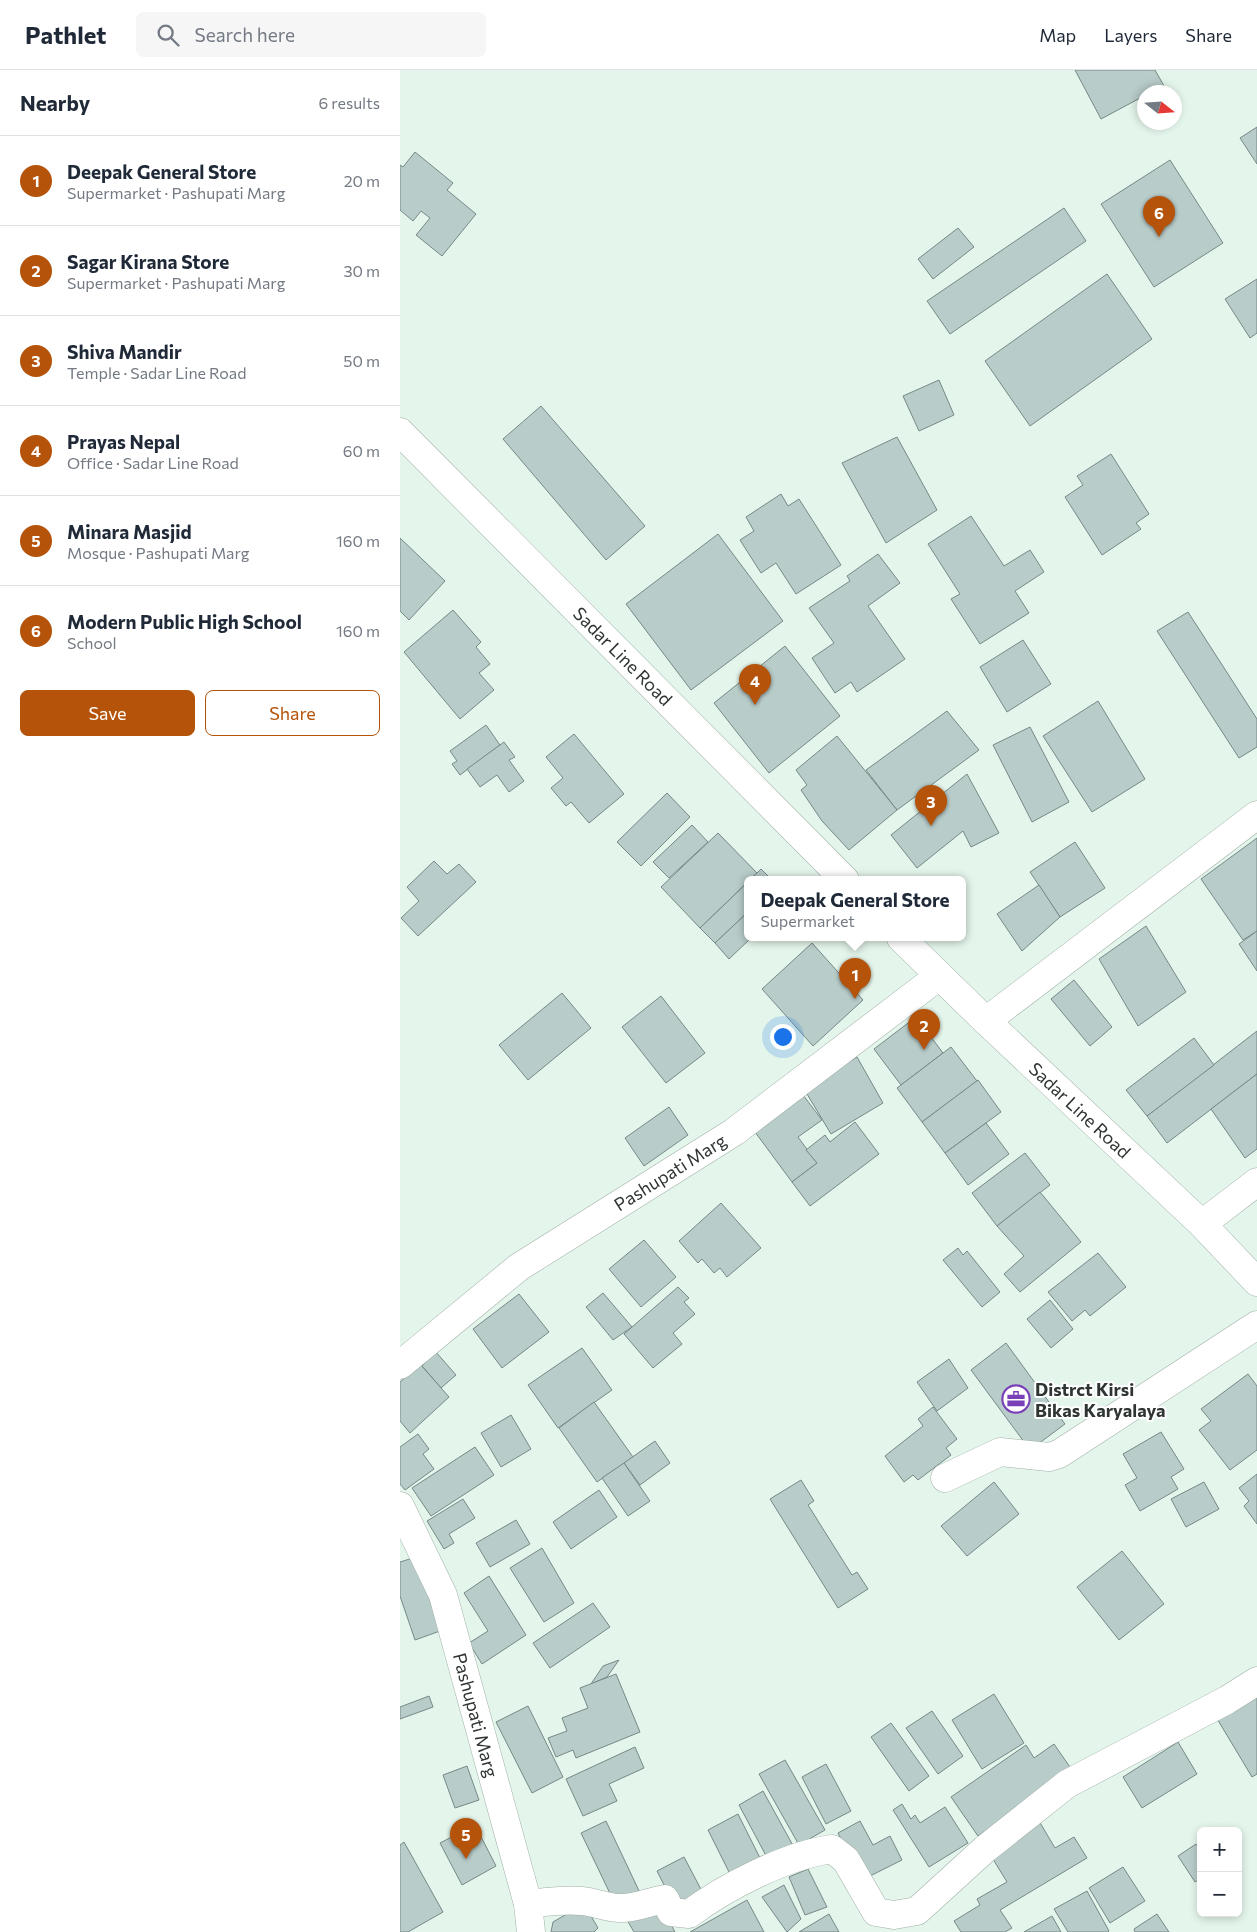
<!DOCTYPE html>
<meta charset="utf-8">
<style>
:root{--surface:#fff;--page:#f6f6f7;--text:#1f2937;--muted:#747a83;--line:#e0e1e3;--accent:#b45309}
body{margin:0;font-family:Commissioner,sans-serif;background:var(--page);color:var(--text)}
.controls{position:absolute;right:15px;bottom:15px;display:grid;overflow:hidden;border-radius:8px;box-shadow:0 2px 8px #0003}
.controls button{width:45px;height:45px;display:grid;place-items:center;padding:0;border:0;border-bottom:1px solid var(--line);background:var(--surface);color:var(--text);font:25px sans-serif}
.compass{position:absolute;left:737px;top:15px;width:45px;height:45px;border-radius:50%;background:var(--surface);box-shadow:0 2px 8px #0003;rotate:107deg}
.you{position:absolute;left:382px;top:966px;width:18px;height:18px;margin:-12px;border:4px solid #fff;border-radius:50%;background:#1a73e8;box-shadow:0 0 0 8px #1a73e833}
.badge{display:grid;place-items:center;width:32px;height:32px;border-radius:50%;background:var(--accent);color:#fff;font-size:16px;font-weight:700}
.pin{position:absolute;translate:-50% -41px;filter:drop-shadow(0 1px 2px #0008)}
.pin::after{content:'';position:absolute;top:26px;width:18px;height:15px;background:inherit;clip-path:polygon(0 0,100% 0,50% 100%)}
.popup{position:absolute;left:344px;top:806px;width:222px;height:65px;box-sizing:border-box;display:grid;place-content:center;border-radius:8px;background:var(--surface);filter:drop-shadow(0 1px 4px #0005);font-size:16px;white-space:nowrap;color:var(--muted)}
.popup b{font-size:19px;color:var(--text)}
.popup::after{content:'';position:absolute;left:50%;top:100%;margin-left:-10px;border:10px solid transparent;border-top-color:var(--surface)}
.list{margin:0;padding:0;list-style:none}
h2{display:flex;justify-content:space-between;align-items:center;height:65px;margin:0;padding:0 20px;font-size:21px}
h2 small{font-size:16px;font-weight:400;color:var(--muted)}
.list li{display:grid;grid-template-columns:32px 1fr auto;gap:15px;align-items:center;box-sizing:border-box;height:90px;padding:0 20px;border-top:1px solid var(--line)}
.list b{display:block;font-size:19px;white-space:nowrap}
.list p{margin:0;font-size:16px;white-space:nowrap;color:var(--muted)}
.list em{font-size:16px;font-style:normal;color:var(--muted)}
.actions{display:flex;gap:10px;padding:15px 20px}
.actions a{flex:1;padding:11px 0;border:1px solid var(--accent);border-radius:8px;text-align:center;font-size:18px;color:var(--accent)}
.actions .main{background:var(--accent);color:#fff}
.icon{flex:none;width:28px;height:28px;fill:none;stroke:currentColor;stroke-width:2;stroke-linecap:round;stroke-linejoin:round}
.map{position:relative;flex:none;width:857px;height:1862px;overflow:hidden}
header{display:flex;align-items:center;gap:30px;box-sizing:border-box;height:70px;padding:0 25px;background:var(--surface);border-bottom:1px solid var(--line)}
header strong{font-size:24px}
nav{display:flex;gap:28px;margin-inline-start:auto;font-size:18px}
.search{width:350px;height:45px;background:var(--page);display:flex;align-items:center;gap:12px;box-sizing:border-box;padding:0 18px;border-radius:8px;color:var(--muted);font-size:19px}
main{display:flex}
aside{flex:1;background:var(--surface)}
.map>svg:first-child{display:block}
.building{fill:#b8ccca;stroke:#768987}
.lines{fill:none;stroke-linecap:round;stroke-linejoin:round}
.street-casing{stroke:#a0b0a7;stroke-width:29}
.primary-casing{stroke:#a0b0a7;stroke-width:29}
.street{stroke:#fff;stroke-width:28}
.primary{stroke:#fff;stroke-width:28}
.labels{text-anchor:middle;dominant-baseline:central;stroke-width:4;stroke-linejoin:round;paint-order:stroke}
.street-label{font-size:18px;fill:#2f3532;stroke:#fff}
.poi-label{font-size:18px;font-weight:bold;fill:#2f3532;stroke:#fff;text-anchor:start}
</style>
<header>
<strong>Pathlet</strong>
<div class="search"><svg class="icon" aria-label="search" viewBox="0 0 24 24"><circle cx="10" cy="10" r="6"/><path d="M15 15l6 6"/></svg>Search here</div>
<nav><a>Map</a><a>Layers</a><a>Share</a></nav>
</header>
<main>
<aside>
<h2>Nearby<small>6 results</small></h2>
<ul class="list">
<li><span class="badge">1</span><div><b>Deepak General Store</b><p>Supermarket · Pashupati Marg</p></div><em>20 m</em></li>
<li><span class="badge">2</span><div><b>Sagar Kirana Store</b><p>Supermarket · Pashupati Marg</p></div><em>30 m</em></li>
<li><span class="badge">3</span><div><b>Shiva Mandir</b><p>Temple · Sadar Line Road</p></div><em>50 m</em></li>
<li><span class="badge">4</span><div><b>Prayas Nepal</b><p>Office · Sadar Line Road</p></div><em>60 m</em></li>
<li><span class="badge">5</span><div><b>Minara Masjid</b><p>Mosque · Pashupati Marg</p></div><em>160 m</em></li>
<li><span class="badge">6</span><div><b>Modern Public High School</b><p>School</p></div><em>160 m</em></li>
</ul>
<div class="actions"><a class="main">Save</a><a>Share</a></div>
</aside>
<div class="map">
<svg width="857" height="1862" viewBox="0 0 857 1862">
<rect width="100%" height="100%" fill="#e4f5eb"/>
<!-- building -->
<g class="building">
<polygon points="675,0 755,0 764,16 751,22 744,22 744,26 701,49"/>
<polygon points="857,57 857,94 840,68"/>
<polygon points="15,82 53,113 47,120 76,144 42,186 16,165 30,148 21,141 13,151 0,140 0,95 3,97"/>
<polygon points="770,90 823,173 754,217 701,134"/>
<polygon points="664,138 686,171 550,264 527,231"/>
<polygon points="558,158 574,177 533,209 518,189"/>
<polygon points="707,204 752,269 630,356 585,291"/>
<polygon points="857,209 857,263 850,268 825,229"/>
<polygon points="539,310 554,345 519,361 503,326"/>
<polygon points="141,336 245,456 206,490 103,369"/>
<polygon points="497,367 537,440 486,473 442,393"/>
<polygon points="711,384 749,444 736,453 741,459 702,485 665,427 683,415 677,406"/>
<polygon points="381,424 388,436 399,429 441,495 396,524 376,493 361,503 340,470 354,461 346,447"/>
<polygon points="571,446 604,496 630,480 644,502 615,521 629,543 580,574 551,529 560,524 528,474"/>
<polygon points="318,464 383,551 291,620 226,534"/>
<polygon points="0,468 45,511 9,550 0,541"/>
<polygon points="478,484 500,513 468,536 505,589 457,622 451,612 435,623 412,588 434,573 409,538 450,511 447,506"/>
<polygon points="53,540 81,572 76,577 90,594 79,603 94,620 60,649 4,582"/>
<polygon points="788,542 857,649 857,677 839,688 757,561"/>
<polygon points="623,570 651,614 607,642 580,597"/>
<polygon points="385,576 440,646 369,703 314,633"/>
<polygon points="698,631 745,709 692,742 643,666"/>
<polygon points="547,641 579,680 497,740 466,700"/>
<polygon points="86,655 100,675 60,705 52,694 57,691 50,681"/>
<polygon points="630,657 669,732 632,752 593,675"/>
<polygon points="174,664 224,724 189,753 171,732 166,736 151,718 163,708 146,687"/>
<polygon points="437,666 497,740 449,780 422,751 401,720 407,715 396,700"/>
<polygon points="104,672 115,687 109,690 124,711 109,722 97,705 80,717 67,699"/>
<polygon points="567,704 599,763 571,777 563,761 517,798 491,765"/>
<polygon points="267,723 290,747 241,796 217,772"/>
<polygon points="292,755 308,772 269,808 253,792"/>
<polygon points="318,763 357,803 300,858 261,817"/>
<polygon points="857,768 857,861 843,870 801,809"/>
<polygon points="675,772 705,818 660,847 630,802"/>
<polygon points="34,791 47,804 59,794 76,812 18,866 1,848 19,831 7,817"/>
<polygon points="361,799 372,810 349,810 357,803"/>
<polygon points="348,812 348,842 315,873 300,858"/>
<polygon points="639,815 660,847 622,881 597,844"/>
<polygon points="348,842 348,868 351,868 329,889 315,873"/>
<polygon points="746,856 786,922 738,956 699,889"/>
<polygon points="857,861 857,901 839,874"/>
<polygon points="412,873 463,930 413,976 362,919"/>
<polygon points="674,910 712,957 690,976 651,929"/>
<polygon points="162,923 191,958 128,1010 99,975"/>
<polygon points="261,926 305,983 266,1013 222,957"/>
<polygon points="516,947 543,983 501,1015 474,979"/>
<polygon points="857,961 857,1004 767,1073 747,1046"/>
<polygon points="794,968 814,995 747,1046 726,1020"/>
<polygon points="551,977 577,1011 522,1052 497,1018"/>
<polygon points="457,987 483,1033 431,1064 404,1019"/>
<polygon points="857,1004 857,1079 845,1088 811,1039"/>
<polygon points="578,1010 601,1042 545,1083 522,1052"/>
<polygon points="400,1021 422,1050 398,1067 417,1093 392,1112 352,1058"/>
<polygon points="269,1037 288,1065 244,1096 225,1068"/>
<polygon points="455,1052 479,1084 410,1136 392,1112 417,1093 406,1080 425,1065 430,1072"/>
<polygon points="586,1053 609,1084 568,1115 545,1083"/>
<polygon points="625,1083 650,1115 597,1156 572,1123"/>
<polygon points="640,1122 681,1172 620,1222 604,1204 624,1186 597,1156"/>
<polygon points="321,1133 361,1178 327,1207 320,1198 314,1203 302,1189 298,1193 279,1171"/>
<polygon points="244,1170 276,1207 241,1237 209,1199"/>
<polygon points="558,1178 563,1185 567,1181 600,1222 582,1237 543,1190"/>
<polygon points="698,1183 726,1217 690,1246 685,1240 672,1251 648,1222"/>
<polygon points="278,1217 289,1228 284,1232 295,1244 273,1263 282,1274 253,1298 224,1264"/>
<polygon points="203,1223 232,1257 213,1270 186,1237"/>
<polygon points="119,1224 149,1262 102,1298 73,1259"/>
<polygon points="650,1230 673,1259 651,1278 627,1249"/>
<polygon points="606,1273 665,1354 630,1380 571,1300"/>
<polygon points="182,1278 212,1320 158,1358 128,1315"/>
<polygon points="35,1281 56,1305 41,1318 22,1296 25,1293 24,1291"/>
<polygon points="549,1289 568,1318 537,1341 517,1312"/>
<polygon points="20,1294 49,1327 10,1363 0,1351 0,1312"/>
<polygon points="848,1304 857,1316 857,1380 830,1400 799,1360 811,1351 801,1339"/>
<polygon points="194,1332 233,1387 197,1412 159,1358"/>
<polygon points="533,1337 557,1369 546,1378 551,1385 518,1410 513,1405 504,1412 485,1386 523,1356 518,1349"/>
<polygon points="111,1345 131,1379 101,1397 81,1363"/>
<polygon points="761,1362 784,1399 771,1407 778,1419 740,1441 725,1415 737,1408 723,1384"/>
<polygon points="18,1364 29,1379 23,1384 34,1399 5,1420 0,1414 0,1377"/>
<polygon points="255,1371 270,1393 240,1415 224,1393"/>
<polygon points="75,1377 94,1405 31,1446 12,1418"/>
<polygon points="224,1393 250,1431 228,1446 202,1408"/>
<polygon points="857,1404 857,1454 844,1436 849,1431 839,1418"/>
<polygon points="401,1410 414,1431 408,1435 452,1505 457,1502 468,1519 438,1538 370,1429"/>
<polygon points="594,1412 619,1444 567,1486 541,1456"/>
<polygon points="804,1412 819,1439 786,1457 771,1429"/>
<polygon points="199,1420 217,1447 171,1479 153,1452"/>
<polygon points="63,1429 75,1448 49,1464 54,1473 44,1479 27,1451"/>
<polygon points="116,1450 130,1474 90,1497 76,1473"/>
<polygon points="142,1478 174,1533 144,1552 110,1498"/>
<polygon points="722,1481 764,1534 719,1570 677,1517"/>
<polygon points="16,1487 40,1561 15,1570 0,1526 0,1492"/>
<polygon points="89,1506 126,1565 82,1594 69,1573 88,1561 64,1523"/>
<polygon points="193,1533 210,1557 150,1598 133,1573"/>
<polygon points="219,1590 207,1607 191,1614 203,1596"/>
<polygon points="216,1604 240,1662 176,1688 173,1680 156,1687 148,1668 167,1661 162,1648 188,1638 180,1618"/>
<polygon points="857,1621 857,1704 852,1707 816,1647"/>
<polygon points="594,1624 624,1673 582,1699 552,1650"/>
<polygon points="29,1626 33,1637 0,1649 0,1637"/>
<polygon points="128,1636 163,1707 132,1723 96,1652"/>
<polygon points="532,1641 563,1686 538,1704 506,1658"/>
<polygon points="491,1653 529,1706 509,1721 471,1667"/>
<polygon points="778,1672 797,1704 742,1738 723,1707"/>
<polygon points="654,1674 672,1700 578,1766 551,1727 626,1675 634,1688"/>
<polygon points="235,1677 244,1698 209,1714 217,1731 183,1746 166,1709"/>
<polygon points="385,1690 425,1760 399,1775 359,1704"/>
<polygon points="426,1694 451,1741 426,1754 402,1707"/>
<polygon points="67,1696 79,1730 55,1738 43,1705"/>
<polygon points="363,1721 396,1781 371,1795 339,1735"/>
<polygon points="502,1734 511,1749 515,1745 520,1753 545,1737 568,1773 529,1797 493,1740"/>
<polygon points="338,1744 360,1788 330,1804 308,1760"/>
<polygon points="206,1751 241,1825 216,1836 181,1763"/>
<polygon points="460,1751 473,1775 490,1766 502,1790 462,1810 438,1763"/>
<polygon points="639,1751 655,1778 674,1767 687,1788 600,1840 612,1858 605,1862 561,1862 554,1851 580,1835 577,1829 607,1812 588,1781"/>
<polygon points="75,1755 96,1796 62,1815 40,1773"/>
<polygon points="4,1772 43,1842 8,1862 0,1862 0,1775"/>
<polygon points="796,1774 801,1782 801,1808 795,1812 778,1786"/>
<polygon points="284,1787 305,1827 277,1841 257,1801"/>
<polygon points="723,1797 745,1831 710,1853 689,1818"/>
<polygon points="408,1799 427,1837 405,1845 389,1807"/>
<polygon points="384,1815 401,1849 387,1862 362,1827"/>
<polygon points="687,1821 709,1861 708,1862 668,1862 654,1839"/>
<polygon points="347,1830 364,1862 290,1862"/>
<polygon points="259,1832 275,1862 234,1862 227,1850"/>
<polygon points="184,1834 198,1858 194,1862 151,1862 153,1852"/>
<polygon points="429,1844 439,1862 399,1862"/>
<polygon points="757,1844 769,1862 735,1862 734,1859"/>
<polygon points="652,1846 661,1862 624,1862"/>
</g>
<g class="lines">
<!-- street casing -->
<g class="street-casing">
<g id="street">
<polyline points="586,951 857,745"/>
<polyline points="802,1154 857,1112"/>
<polyline points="0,1295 119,1197 334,1062 539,906"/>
<polyline points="545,1408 600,1382 649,1387 659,1384 857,1255"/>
<polyline points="0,1436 43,1525 128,1834 131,1862"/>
<path d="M 128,1834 C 146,1832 164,1829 182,1831 C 195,1832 207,1838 220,1838 C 233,1839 251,1831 265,1829 L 271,1842 L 289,1844 C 325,1817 387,1785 432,1779 L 446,1790 L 476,1842 L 494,1845 L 517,1841 L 585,1779 L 667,1714 L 827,1630 L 857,1611"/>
</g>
</g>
<!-- primary casing -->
<g class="primary-casing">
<g id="primary">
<polyline points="0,362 445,810"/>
<polyline points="501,868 586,951 802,1154 857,1212"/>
</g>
</g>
<!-- street -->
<use href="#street" class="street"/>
<!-- primary -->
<use href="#primary" class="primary"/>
</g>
<!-- icons -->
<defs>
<g id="office-ring" transform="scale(1.4375)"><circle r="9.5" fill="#fff" stroke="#7a40b7" stroke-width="1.5"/><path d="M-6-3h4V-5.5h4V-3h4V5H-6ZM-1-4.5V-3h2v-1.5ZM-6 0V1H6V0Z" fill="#7a40b7"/></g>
</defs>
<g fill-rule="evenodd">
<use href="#office-ring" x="616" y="1329"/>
</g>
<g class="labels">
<!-- street labels -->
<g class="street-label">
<text transform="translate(223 586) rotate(45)">Sadar Line Road</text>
<text transform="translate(680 1040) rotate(43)">Sadar Line Road</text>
<text transform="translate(270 1102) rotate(-32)">Pashupati Marg</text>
<text transform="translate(76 1645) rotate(75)">Pashupati Marg</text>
</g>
<!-- poi labels -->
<g class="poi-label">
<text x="635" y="1319">Distrct Kirsi<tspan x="635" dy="21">Bikas Karyalaya</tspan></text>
</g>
</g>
</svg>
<div class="controls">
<button>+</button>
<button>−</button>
</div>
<svg class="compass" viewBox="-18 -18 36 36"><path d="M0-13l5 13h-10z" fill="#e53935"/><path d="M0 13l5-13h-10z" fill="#747a83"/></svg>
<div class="you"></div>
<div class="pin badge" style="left:455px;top:929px">1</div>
<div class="popup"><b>Deepak General Store</b>Supermarket</div>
<div class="pin badge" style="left:524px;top:980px">2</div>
<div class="pin badge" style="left:531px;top:756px">3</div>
<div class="pin badge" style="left:355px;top:635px">4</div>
<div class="pin badge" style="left:66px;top:1789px">5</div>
<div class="pin badge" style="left:759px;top:167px">6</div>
</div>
</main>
